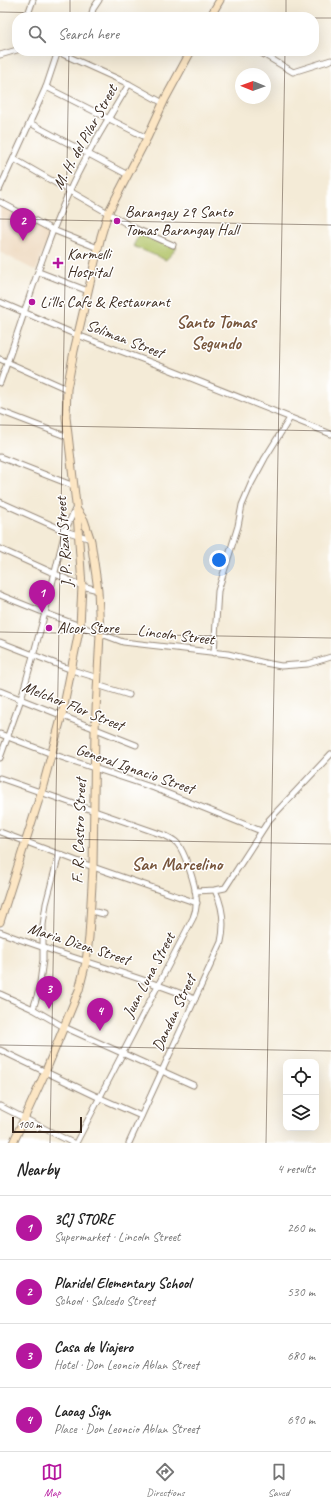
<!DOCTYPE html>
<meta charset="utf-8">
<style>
:root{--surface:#fff;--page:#f6f6f6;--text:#222;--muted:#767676;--line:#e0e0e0;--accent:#b5179e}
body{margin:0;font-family:Caveat,sans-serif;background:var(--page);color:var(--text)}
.controls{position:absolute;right:12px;bottom:12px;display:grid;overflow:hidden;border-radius:8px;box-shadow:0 4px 16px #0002}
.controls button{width:36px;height:36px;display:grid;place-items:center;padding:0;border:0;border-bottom:1px solid var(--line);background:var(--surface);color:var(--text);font:20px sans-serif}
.compass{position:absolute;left:235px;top:68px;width:36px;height:36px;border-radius:50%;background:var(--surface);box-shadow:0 4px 16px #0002;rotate:271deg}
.scale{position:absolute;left:12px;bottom:10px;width:70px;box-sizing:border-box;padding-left:4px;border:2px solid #3b2a1e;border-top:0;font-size:11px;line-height:14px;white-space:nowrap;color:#3b2a1e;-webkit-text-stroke:3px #fff;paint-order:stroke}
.you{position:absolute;left:219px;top:560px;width:14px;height:14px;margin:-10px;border:3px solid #fff;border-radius:50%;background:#1a73e8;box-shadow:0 0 0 6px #1a73e833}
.badge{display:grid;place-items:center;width:26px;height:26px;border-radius:50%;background:var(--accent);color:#fff;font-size:13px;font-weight:700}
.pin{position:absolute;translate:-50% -33px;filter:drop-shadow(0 1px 2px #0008)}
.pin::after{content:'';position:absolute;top:21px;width:14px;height:12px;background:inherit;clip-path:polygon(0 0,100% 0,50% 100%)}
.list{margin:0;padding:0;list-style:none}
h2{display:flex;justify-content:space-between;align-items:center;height:52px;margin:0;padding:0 16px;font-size:17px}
h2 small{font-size:13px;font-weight:400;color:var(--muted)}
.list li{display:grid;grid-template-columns:26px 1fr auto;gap:12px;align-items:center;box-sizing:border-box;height:64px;padding:0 16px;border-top:1px solid var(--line)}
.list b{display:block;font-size:15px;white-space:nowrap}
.list p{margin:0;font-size:13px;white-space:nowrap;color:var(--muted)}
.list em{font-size:13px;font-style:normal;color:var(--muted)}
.icon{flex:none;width:22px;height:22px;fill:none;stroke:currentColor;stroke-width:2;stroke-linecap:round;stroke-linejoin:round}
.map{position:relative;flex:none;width:331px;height:1143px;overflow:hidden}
.search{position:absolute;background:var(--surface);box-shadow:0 4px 16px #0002;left:12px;right:12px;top:12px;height:44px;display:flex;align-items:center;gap:10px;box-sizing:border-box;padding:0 14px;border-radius:16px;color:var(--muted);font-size:15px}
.sheet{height:308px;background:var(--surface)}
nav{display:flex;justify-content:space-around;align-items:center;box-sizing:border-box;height:56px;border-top:1px solid var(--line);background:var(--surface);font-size:11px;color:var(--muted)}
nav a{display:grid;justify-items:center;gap:2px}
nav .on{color:var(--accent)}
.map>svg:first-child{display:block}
.built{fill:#edd7bb}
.green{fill:#b1c366;stroke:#767642}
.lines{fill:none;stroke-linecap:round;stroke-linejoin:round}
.street-casing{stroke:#988a7a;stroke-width:7}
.secondary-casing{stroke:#988a7a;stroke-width:9}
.street{stroke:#fff;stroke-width:5}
.secondary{stroke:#fce6c4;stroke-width:7}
.ticks{fill:none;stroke:#3b2a1e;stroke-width:1;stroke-opacity:0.45}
.poi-dot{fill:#b5179e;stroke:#fff;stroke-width:1.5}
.labels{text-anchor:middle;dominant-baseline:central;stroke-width:3;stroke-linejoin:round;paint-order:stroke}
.street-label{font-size:16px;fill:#3b2a1e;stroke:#fff}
.poi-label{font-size:16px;fill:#3b2a1e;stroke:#fff;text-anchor:start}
.quarter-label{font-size:18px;font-weight:bold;fill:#77553b;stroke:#fff}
</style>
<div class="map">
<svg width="331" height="1143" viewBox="0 0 331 1143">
<rect width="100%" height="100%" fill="#fff"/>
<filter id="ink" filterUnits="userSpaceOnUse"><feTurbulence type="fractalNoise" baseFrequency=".025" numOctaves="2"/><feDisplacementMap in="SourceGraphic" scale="8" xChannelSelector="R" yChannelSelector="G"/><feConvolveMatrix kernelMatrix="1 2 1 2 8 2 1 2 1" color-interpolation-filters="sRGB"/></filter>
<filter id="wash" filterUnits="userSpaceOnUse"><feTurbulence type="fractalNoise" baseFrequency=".012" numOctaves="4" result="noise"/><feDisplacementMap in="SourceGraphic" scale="16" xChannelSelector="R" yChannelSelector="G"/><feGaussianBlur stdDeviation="0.9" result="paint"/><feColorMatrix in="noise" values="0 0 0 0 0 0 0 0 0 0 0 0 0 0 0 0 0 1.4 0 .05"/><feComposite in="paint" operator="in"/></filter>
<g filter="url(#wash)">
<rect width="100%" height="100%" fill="#f4ebd7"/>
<!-- built -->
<polygon class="built" points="0,205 51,230 36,271 0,252"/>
<!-- green -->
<polygon class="green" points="140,233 177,248 166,260 133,246"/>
</g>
<g filter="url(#ink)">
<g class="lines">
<!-- street casing -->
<g class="street-casing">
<g id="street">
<polyline points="27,17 33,0"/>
<polyline points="91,17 93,9 99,0"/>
<polyline points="258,51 293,72 331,60"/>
<polyline points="58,52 129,84 163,103"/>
<polyline points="0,55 17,50"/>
<polyline points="46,87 147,138"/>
<polyline points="30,123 128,175"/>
<polyline points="14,159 134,228 173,245"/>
<polyline points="0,188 46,87 58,51"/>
<polyline points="0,202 53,230 98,248"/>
<polyline points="39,272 88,291"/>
<polyline points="0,302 72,333 158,365 331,434"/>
<polyline points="0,359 67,389"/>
<path d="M 0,383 C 23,320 41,254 69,192 C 85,155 108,120 129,84"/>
<polyline points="0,411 68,437"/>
<polyline points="0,457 74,486"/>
<polyline points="0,502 65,531 91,539"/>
<polyline points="0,549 82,586 98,590"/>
<polyline points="0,595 45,613 123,642 228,654 265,663 281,666 308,664 331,657"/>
<polyline points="0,642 72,670 98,678"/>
<polyline points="214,653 218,591 238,526 242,505 251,484 265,458 290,418"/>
<polyline points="97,685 129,695"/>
<polyline points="0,691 136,745"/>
<polyline points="0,734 52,754 154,788 261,831"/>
<polyline points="0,758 21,699 45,613 65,531 76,507"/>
<path d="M 0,778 L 166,836 C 170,838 174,840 177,843 C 185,852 195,884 196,896 C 197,904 196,911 193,918 L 76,1143"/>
<polyline points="0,832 93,867 197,903"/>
<polyline points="195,891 215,890 225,888 269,820 331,754"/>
<polyline points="91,911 104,914"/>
<path d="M 0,932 C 64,957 131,973 195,999"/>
<polyline points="0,994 33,1009 64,1027 193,1085"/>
<polyline points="33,1009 39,990 43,960 43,925 46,904 59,854"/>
<polyline points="0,1050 100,1098 141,1116"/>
<polyline points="0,1106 73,1143"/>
<path d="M 129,1143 L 221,942 C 225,924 223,907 215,890"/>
</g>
</g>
<!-- secondary casing -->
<g class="secondary-casing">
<g id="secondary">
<polyline points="210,17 220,0"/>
<polyline points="0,922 41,793 62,715 80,626 82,586 77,513 66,417 67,389 74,351 101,236 108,213 147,138 165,99 191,51"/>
<polyline points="13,1143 45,1073 79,990 86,962 89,937 93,867 95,729 100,634 98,590 91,541 84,520 77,510"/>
</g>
</g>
<!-- street -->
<use href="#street" class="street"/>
<!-- secondary -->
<use href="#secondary" class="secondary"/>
</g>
</g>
<!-- ticks -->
<path class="ticks" d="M 0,12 L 268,17M 70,17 L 70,0M 286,17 L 286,0M 314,18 L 331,18M 0,219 L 331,225M 0,425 L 331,431M 0,632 L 331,638M 0,838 L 331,844M 0,1045 L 331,1051M 50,1143 L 69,51M 266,1143 L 285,51"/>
<!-- markers -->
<g class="poi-dot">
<circle cx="117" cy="221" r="4"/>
<path d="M56 257h4v4h4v4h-4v4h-4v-4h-4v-4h4z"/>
<circle cx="32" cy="302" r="4"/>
<circle cx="49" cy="628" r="4"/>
</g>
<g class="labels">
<!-- street labels -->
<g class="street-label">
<text transform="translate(85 137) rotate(-61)">M. H. del Pilar Street</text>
<text transform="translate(125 339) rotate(21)">Soliman Street</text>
<text transform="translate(64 542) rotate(-94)">J. P. Rizal Street</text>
<text transform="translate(176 635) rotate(7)">Lincoln Street</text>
<text transform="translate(73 706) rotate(22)">Melchor Flor Street</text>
<text transform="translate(135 769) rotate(19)">General Ignacio Street</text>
<text transform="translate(79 831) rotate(-88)">F. R. Castro Street</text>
<text transform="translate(79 944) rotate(18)">Maria Dizon Street</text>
<text transform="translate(149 975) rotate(-62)">Juan Luna Street</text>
<text transform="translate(174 1013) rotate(-65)">Dandan Street</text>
</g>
<!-- poi labels -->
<g class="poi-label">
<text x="125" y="212">Barangay 29 Santo<tspan x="125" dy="18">Tomas Barangay Hall</tspan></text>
<text x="67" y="254">Karmelli<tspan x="67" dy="18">Hospital</tspan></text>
<text x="40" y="302">Li'lls Cafe &amp; Restaurant</text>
<text x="57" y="628">Alcor Store</text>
</g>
<!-- quarter labels -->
<g class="quarter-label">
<text x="216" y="322">Santo Tomas<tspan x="216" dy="21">Segundo</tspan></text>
<text x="177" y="864">San Marcelino</text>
</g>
</g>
</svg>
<div class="controls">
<button><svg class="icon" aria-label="locate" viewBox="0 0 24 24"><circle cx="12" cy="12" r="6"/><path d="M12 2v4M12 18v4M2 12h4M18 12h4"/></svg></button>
<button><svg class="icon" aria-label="layers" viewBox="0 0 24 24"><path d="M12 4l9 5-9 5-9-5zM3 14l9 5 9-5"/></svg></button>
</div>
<svg class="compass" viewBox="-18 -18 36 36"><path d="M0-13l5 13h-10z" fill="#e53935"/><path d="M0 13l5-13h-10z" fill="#767676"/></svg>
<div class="scale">100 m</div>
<div class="you"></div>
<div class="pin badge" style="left:42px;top:613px">1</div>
<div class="pin badge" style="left:23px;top:241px">2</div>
<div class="pin badge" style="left:49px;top:1009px">3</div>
<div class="pin badge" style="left:100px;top:1031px">4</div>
<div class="search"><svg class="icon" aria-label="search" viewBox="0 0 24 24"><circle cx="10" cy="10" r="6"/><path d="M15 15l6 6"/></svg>Search here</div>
</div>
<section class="sheet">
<h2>Nearby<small>4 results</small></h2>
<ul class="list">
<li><span class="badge">1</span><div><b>3CJ STORE</b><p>Supermarket · Lincoln Street</p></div><em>260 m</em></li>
<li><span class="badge">2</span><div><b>Plaridel Elementary School</b><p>School · Salcedo Street</p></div><em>530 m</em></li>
<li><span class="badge">3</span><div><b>Casa de Viajero</b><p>Hotel · Don Leoncio Ablan Street</p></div><em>680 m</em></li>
<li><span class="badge">4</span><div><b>Laoag Sign</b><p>Place · Don Leoncio Ablan Street</p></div><em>690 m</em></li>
</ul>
</section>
<nav>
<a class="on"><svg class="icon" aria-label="map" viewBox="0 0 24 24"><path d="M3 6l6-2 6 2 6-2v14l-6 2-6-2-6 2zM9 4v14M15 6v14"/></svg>Map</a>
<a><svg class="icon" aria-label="directions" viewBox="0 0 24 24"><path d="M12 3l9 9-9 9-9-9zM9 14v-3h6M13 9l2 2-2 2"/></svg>Directions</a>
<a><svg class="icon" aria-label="saved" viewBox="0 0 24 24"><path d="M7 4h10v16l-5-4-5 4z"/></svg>Saved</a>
</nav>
